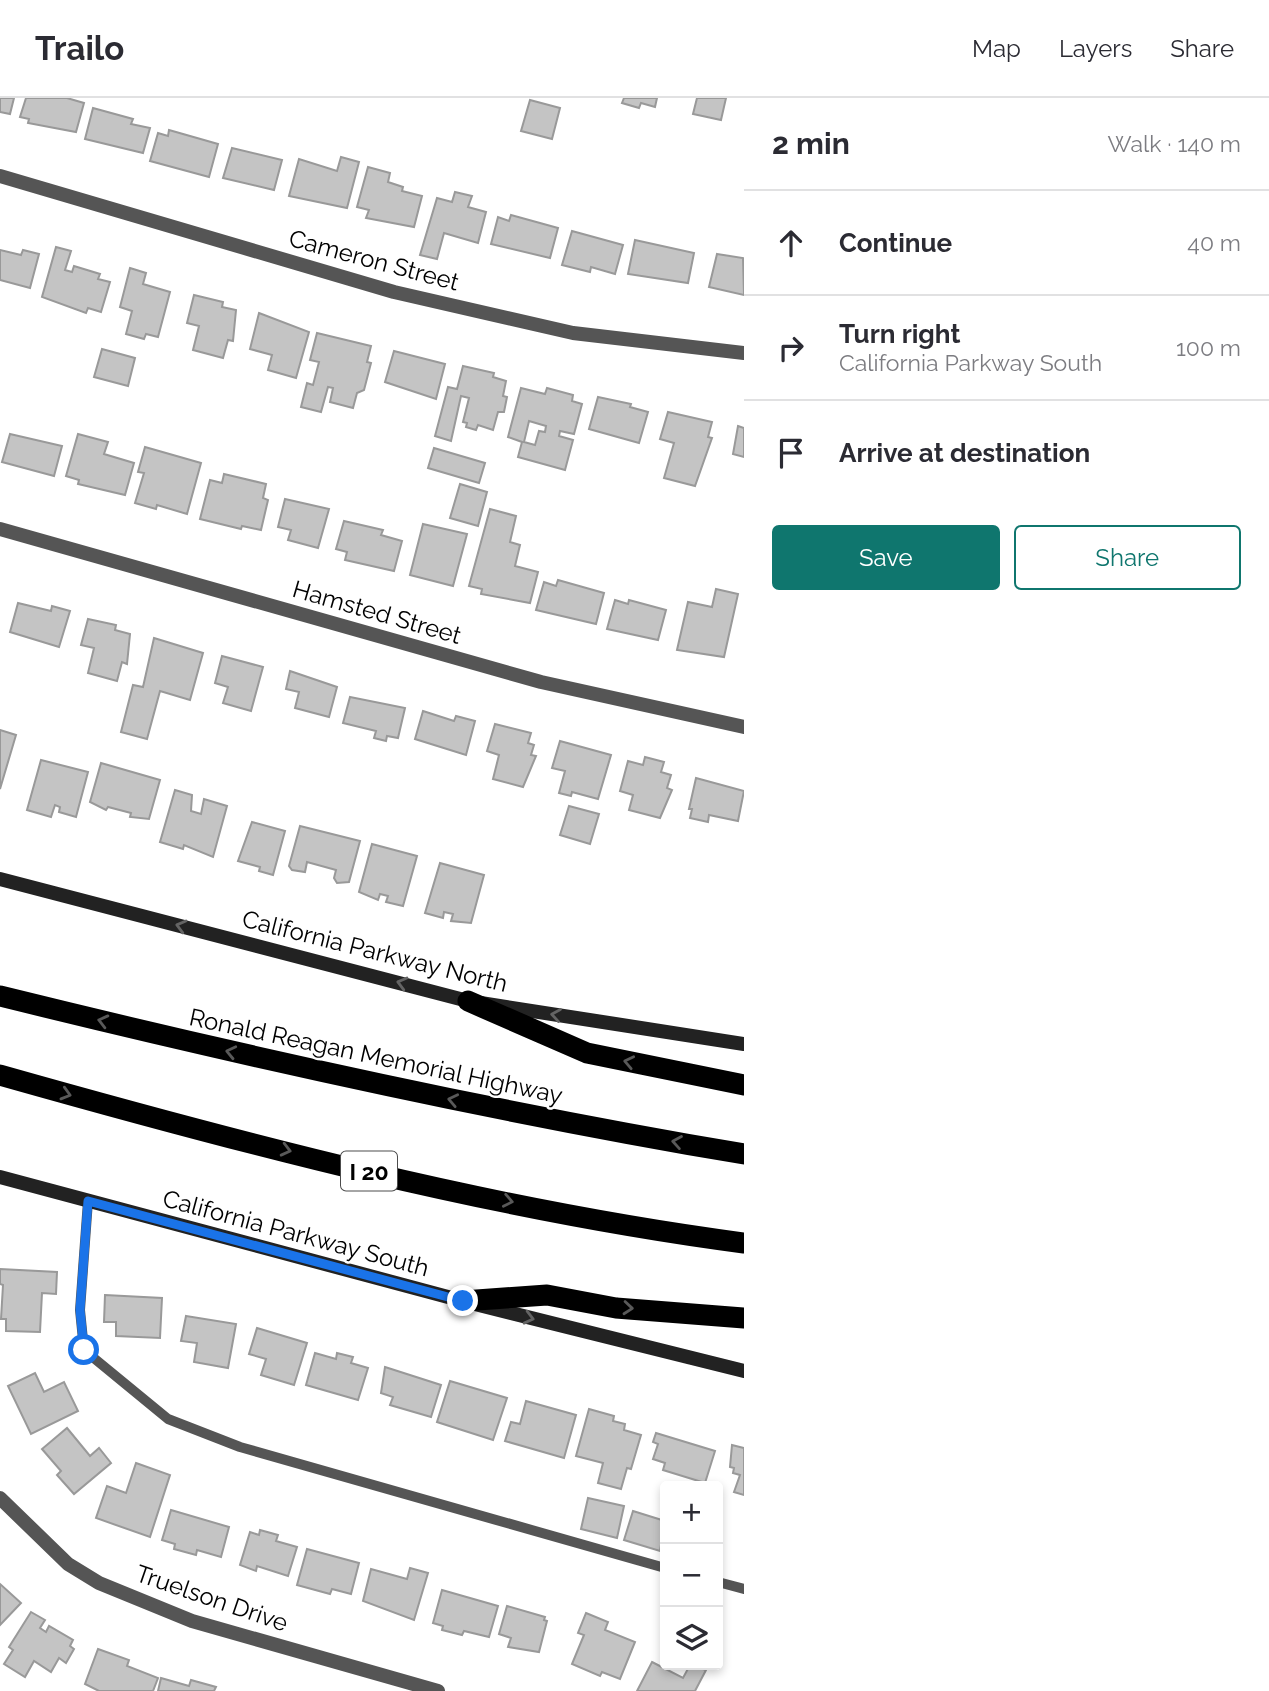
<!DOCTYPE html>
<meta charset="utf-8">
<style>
:root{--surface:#fff;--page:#f2f2f3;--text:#2b2b33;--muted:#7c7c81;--line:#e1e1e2;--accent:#0f766e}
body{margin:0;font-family:Raleway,sans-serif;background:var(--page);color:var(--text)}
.controls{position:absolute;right:21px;bottom:21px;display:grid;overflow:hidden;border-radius:7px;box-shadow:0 4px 10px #0003}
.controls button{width:63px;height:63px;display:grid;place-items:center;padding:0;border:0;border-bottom:2px solid var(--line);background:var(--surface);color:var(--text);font:35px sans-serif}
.stop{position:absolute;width:21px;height:21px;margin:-16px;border:5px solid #1a73e8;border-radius:50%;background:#fff}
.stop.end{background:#1a73e8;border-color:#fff;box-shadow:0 2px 7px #0008}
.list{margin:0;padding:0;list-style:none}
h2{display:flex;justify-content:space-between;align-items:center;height:91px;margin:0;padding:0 28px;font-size:30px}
h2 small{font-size:23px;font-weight:400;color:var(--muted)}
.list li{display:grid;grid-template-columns:46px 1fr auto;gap:21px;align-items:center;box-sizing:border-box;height:105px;padding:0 28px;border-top:2px solid var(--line)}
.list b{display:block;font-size:26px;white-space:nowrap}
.list p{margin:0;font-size:23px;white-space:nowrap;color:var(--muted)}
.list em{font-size:23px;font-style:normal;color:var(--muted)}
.actions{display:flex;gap:14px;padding:21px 28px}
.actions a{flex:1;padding:16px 0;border:2px solid var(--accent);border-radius:7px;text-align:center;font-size:24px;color:var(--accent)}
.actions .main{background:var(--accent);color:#fff}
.icon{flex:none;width:38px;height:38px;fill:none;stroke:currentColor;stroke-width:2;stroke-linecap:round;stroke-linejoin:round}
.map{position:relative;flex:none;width:744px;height:1593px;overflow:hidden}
header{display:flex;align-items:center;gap:42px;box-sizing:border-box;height:98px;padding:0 35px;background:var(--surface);border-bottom:2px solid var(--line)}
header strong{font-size:33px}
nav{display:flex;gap:38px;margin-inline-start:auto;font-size:24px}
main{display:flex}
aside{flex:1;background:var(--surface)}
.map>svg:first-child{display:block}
.building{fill:#c4c4c4;stroke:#999;stroke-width:2;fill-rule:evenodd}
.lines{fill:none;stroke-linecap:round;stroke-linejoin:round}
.service{stroke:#555;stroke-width:10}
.minor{stroke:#555;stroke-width:14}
.secondary{stroke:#222;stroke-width:14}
.motorway{stroke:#000;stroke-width:21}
.oneway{stroke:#646464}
.oneway2{stroke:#595959}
.route{stroke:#1a73e8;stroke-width:9}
.labels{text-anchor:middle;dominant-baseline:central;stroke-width:5;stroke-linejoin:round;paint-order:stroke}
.shield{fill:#fff;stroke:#4c4c4c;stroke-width:2}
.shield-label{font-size:23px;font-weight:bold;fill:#000}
.street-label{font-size:24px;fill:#000;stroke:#fff}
</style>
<header>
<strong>Trailo</strong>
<nav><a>Map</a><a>Layers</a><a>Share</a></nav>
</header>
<main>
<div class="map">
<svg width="744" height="1593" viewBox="0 0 744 1593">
<rect width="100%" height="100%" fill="#fff"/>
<!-- building -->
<g class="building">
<polygon points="0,0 14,0 10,16 0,14"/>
<polygon points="26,0 67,0 84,5 76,34 28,25 29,21 20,19"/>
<polygon points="624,0 657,0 655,9 641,5 639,10 622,5"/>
<polygon points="697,0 726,0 721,22 693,16"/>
<polygon points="530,2 560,10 552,41 521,33"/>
<polygon points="93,10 133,21 131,26 150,30 143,55 85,41"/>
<polygon points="169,32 218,46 209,79 150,63 158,35 168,38"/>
<polygon points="232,50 282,62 274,92 223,80"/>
<polygon points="341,59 359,64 347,110 289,98 299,61 337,73"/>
<polygon points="368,69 390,75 388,84 403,89 402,93 422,98 414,129 366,120 369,112 357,109"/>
<polygon points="455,94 472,98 468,109 486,114 478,145 444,135 437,161 420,157 437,100 452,104"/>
<polygon points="511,117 558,130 550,160 491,146 498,119 509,123"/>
<polygon points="572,133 623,147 615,176 591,169 590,174 562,167"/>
<polygon points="635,142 694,155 688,185 628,176"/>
<polygon points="56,149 71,153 65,172 72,174 74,168 100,176 98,181 110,184 101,214 88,210 86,215 42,199"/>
<polygon points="0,152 21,157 23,152 39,156 30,190 0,182"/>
<polygon points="717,156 743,160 744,197 709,189"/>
<polygon points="130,170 146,175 143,186 170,194 158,239 146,236 144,241 126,236 132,213 120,209"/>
<polygon points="194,197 223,204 222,209 236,212 233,243 228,242 223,260 193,252 199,228 187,225"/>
<polygon points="259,215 309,234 296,280 268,272 272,257 250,251"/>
<polygon points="317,235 371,248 367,264 371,265 364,292 357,295 353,310 330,304 333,290 328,289 321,314 301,309 307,285 313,287 319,264 310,262"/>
<polygon points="102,251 135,260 128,288 94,279"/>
<polygon points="394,253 445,266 436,301 385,284"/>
<polygon points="463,268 494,275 493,279 506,283 503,298 507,299 504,314 498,314 493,332 478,327 476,332 466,329 467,325 463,324 469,300 461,298 451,343 435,338 448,289 457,291"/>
<path d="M 521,290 L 545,296 L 547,290 L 573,297 L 572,303 L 582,306 L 574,336 L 560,333 L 559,338 L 573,342 L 565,372 L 518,359 L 522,344 L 508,339 ZM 529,323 L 546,328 L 545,334 L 539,333 L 535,347 L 524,344 Z"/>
<polygon points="598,299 631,306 630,309 648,314 639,345 589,331"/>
<polygon points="668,314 712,324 708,339 712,340 695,388 664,380 674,345 660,341"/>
<polygon points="738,328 744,330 744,359 733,356"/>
<polygon points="10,336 62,348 54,378 2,364"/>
<polygon points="78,336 108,344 104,356 134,365 125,397 78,386 79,382 66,378"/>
<polygon points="145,349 201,365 187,416 157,407 156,411 135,405 144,375 138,374"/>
<polygon points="434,350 485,365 479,385 428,370"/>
<polygon points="224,376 266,386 263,400 268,402 261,432 242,428 241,431 200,421 210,382 222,385"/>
<polygon points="460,386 487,394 478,428 450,420"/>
<polygon points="285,401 329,411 318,450 288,442 291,432 278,429"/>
<polygon points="490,411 516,418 510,444 520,447 515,468 538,474 530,505 481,496 482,491 469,488"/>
<polygon points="344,423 383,432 381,437 402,443 394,473 345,462 347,454 336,451"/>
<polygon points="423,426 467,436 453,488 410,477"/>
<polygon points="558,482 604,495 596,526 536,512 544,484 556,488"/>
<polygon points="716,491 738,496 724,559 677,552 688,504 712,509"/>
<polygon points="615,502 628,506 629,502 666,512 658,542 607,531"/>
<polygon points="18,505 51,513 52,508 70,513 59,549 10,534"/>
<polygon points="88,521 116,527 115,532 130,536 127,566 122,564 117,583 88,575 94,550 81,547"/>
<polygon points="154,540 203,555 190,602 160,593 147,641 121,634 133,587 143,589"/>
<polygon points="222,558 263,569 251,613 223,605 228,589 215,585"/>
<polygon points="290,573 337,589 329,619 295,610 299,594 286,591"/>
<polygon points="350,599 405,610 398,640 387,638 386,643 374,640 376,633 343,625"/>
<polygon points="423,613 454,623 456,618 475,623 466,657 415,641"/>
<polygon points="495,626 531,635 528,645 534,647 531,657 536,658 523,689 493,681 499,657 487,653"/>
<polygon points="0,632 16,637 0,691"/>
<polygon points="560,643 611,657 598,701 572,694 571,698 559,695 565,673 552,670"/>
<polygon points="645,659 664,664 661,674 671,677 667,690 672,692 660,720 629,712 633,697 620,693 628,663 643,667"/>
<polygon points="41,662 88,674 76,719 59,714 60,709 55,707 51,719 27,712"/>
<polygon points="101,665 160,682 149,721 130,719 131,715 108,709 106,712 90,704"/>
<polygon points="696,680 744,693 738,723 709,717 708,724 690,720 692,711 689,711"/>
<polygon points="175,692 192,697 191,713 201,716 204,701 227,708 213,759 184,747 183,751 160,744"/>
<polygon points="569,708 599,716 590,746 560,737"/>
<polygon points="252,724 285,733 273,777 259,773 260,769 238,763"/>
<polygon points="300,728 360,743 349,784 337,785 334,780 336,772 307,764 305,774 292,772 289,768"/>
<polygon points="372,746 417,758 403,808 386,804 388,798 380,796 378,802 359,794"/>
<polygon points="440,765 484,777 471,825 451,823 453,816 444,814 443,820 425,815"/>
<polygon points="0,1171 57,1174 56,1196 42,1195 40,1234 6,1233 6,1221 1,1221 3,1187 0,1186"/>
<polygon points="105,1197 162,1200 160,1240 116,1238 116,1224 104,1224"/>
<polygon points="186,1218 236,1226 228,1270 194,1264 197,1245 181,1243"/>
<polygon points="257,1230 307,1245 294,1287 261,1277 266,1261 249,1256"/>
<polygon points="315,1255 336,1261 337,1255 353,1259 351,1265 368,1270 358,1302 306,1287"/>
<polygon points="385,1269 441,1287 431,1319 390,1307 393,1299 381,1295"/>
<polygon points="35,1275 44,1294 64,1284 78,1313 31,1336 8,1288"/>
<polygon points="450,1283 507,1300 493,1342 437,1324"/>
<polygon points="526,1303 576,1317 564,1360 505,1343 511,1324 520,1326"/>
<polygon points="589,1311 614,1318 613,1323 625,1326 624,1332 641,1337 631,1371 627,1370 621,1391 598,1385 603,1365 576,1358"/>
<polygon points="67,1330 90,1358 99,1350 111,1365 74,1396 57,1377 61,1373 42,1351"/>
<polygon points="656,1335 715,1353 705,1385 663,1372 665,1365 653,1361 658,1346 653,1344"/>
<polygon points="732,1347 744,1350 744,1397 734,1394 740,1377 733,1375 734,1370 730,1369"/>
<polygon points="136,1365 170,1377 150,1439 96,1420 107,1388 126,1395"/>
<polygon points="588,1400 624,1408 617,1440 581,1431"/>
<polygon points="171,1412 229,1429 221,1459 197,1452 196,1457 174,1451 175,1446 162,1442"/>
<polygon points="633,1413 665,1423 660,1453 624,1442"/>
<polygon points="260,1432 278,1437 276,1443 297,1449 288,1478 257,1468 256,1473 240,1467 250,1434 259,1437"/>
<polygon points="307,1451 359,1465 351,1496 332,1491 330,1496 297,1487"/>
<polygon points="410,1470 428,1475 414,1522 363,1503 371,1471 407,1481"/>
<polygon points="0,1486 21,1505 0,1527"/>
<polygon points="442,1492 498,1508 489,1539 464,1533 462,1537 442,1532 443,1528 433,1525"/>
<polygon points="507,1508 545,1519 544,1522 547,1523 539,1554 508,1549 511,1540 499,1536"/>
<polygon points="31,1514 45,1522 40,1530 46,1534 49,1528 73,1542 70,1548 74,1551 66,1565 59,1560 51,1574 34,1563 25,1579 4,1566 13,1552 9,1549"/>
<polygon points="586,1515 608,1524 605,1532 635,1544 620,1581 602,1574 600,1578 572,1566 584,1537 578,1535"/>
<polygon points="98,1551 129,1562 127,1568 158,1580 153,1593 99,1593 85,1586"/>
<polygon points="652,1564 683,1580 690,1567 706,1572 695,1593 637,1593"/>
<polygon points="161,1580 189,1588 191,1582 216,1589 214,1593 158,1593"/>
</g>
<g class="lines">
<!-- service -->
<g class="service">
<polyline points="88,1103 80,1212 84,1252 168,1321 240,1349 665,1470"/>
<polyline points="718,1484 744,1491"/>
</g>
<!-- minor -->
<g class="minor">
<polyline points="0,78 394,194 573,235 744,255"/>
<polyline points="0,431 541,584 744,629"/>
<polyline points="0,1400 68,1466 99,1485 192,1523 438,1593"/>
</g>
<!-- secondary -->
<g class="secondary">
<polyline points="0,781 468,903 744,946"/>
<polyline points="0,1079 463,1203 744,1273"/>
</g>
<!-- motorway -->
<g class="motorway">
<path d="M 0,898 C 247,959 494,1014 744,1056"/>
<polyline points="468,903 587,955 744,987"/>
<path d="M 0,977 C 244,1046 493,1112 744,1145"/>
<polyline points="463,1203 547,1197 616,1210 744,1220"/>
</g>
</g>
<!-- one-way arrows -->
<defs><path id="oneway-chevron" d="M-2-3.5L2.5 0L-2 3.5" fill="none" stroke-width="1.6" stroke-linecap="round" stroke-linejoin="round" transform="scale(1.75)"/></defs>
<g class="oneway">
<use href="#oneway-chevron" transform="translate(181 828) rotate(-165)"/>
<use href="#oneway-chevron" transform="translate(402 885) rotate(-165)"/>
<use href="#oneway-chevron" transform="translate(556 917) rotate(-171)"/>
<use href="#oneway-chevron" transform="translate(529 1220) rotate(14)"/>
</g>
<g class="oneway2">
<use href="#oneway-chevron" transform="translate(103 923) rotate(-166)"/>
<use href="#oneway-chevron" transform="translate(231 954) rotate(-167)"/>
<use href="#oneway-chevron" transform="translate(629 964) rotate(-168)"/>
<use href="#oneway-chevron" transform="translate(66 996) rotate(16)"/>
<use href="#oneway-chevron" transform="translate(453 1002) rotate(-168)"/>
<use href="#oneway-chevron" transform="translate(677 1044) rotate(-170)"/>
<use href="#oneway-chevron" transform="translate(286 1052) rotate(14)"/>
<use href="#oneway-chevron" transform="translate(508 1103) rotate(11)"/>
<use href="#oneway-chevron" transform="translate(628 1210) rotate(5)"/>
</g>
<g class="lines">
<!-- route -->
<polyline class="route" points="84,1252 80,1212 88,1103 463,1203"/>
</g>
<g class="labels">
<!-- shield labels -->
<rect class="shield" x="341" y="1053.5" width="56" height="39" rx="5"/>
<g class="shield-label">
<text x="369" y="1073">I 20</text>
</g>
<!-- street labels -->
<g class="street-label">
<text transform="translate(374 162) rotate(15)">Cameron Street</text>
<text transform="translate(377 514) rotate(16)">Hamsted Street</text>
<text transform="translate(375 853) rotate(14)">California Parkway North</text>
<text transform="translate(376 958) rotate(12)">Ronald Reagan Memorial Highway</text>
<text transform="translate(296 1135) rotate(15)">California Parkway South</text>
<text transform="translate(212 1500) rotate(19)">Truelson Drive</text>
</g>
</g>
</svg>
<div class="controls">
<button>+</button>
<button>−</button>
<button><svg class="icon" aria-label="layers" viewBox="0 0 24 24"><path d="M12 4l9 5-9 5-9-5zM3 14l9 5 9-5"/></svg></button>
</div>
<div class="stop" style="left:84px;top:1252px"></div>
<div class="stop end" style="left:463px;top:1203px"></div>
</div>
<aside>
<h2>2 min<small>Walk · 140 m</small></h2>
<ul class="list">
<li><svg class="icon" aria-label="ahead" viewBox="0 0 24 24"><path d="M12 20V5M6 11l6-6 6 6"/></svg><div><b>Continue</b></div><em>40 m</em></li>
<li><svg class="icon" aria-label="right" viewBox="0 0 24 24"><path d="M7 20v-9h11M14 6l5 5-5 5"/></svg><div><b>Turn right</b><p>California Parkway South</p></div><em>100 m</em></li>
<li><svg class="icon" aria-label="arrive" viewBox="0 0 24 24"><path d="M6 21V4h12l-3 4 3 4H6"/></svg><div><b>Arrive at destination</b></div></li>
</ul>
<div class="actions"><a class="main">Save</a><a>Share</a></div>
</aside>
</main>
